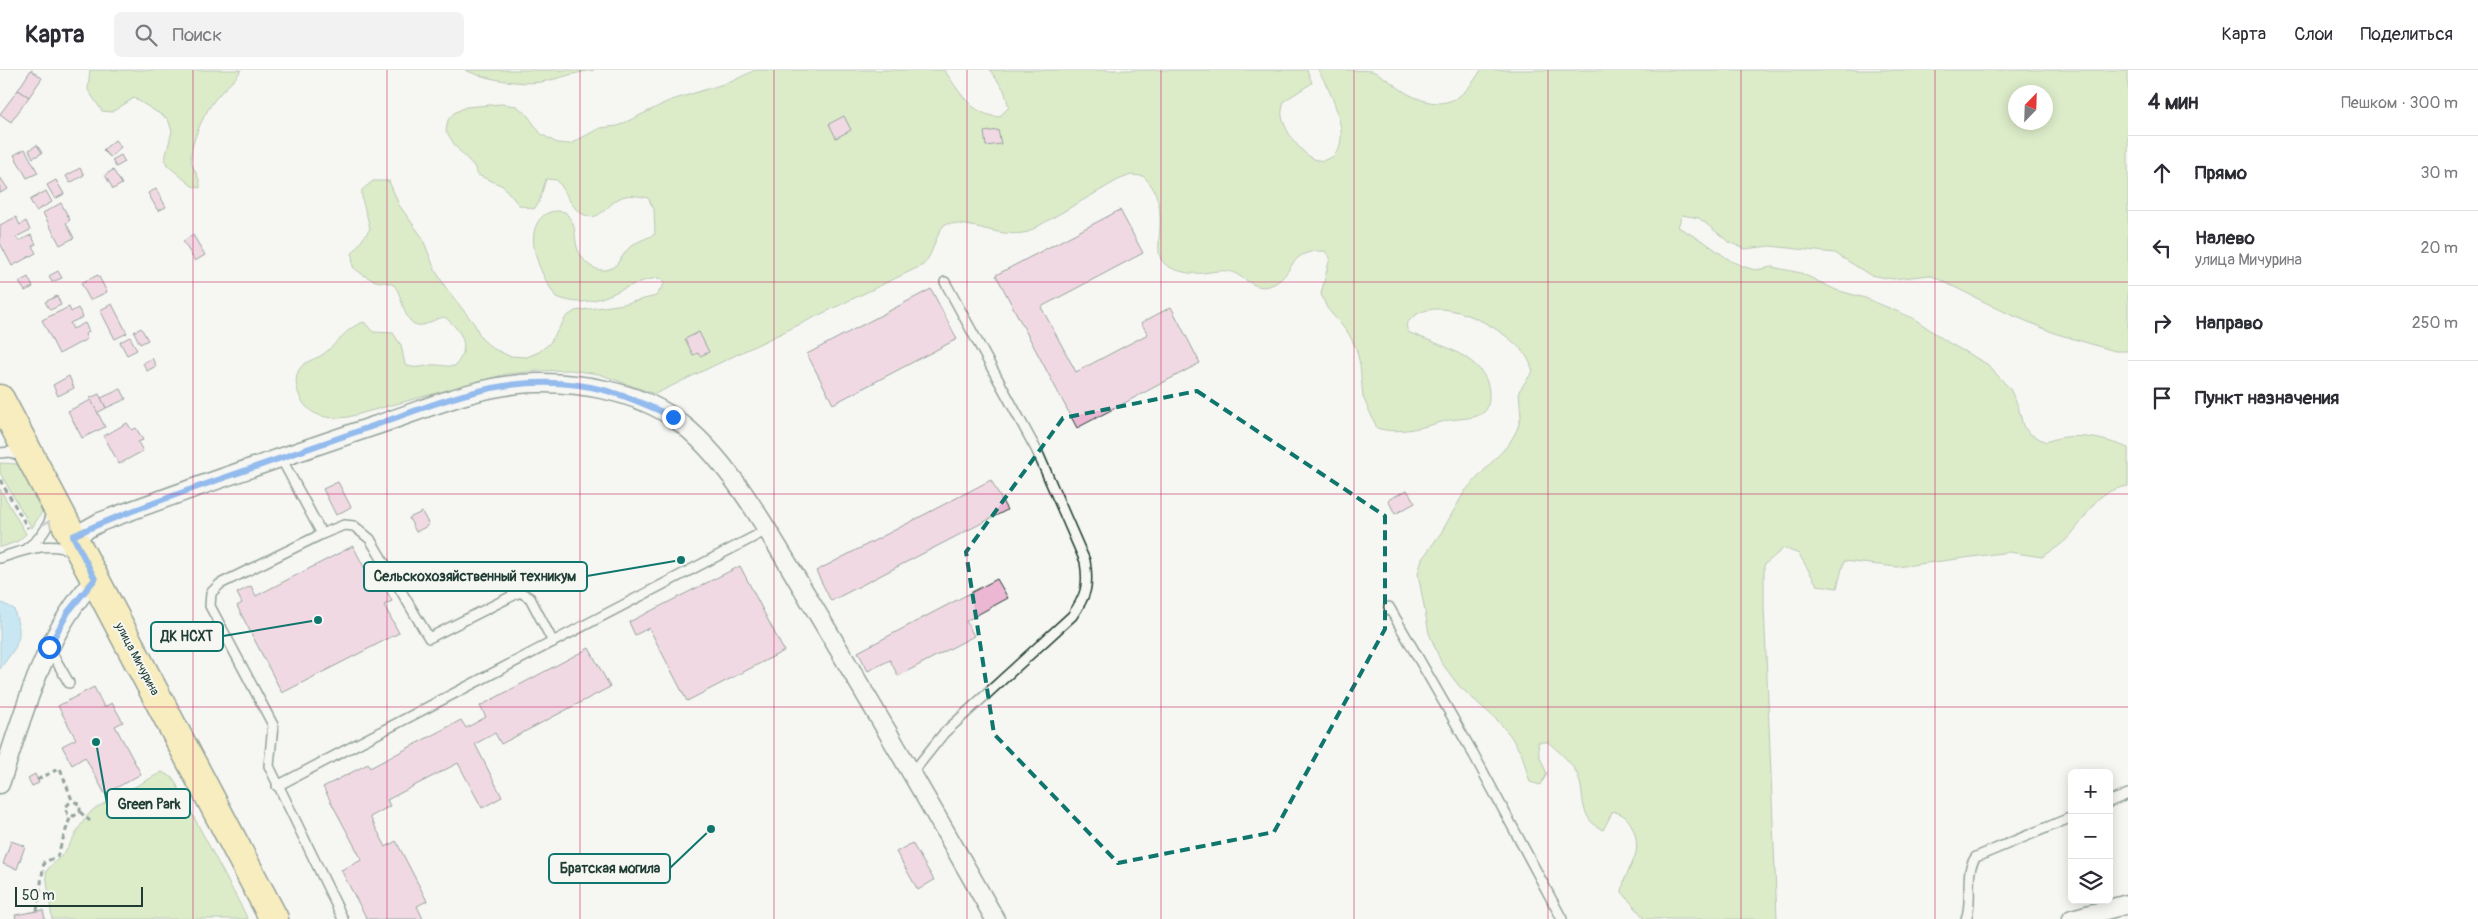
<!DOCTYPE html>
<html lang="ru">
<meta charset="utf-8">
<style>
:root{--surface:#fff;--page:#f2f2f3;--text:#2b2b33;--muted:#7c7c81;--line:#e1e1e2}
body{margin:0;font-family:Pangolin,sans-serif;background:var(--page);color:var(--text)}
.controls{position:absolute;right:15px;bottom:15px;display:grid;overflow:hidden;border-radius:8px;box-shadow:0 2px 12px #0003}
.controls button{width:45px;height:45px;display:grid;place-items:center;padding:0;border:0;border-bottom:1px solid var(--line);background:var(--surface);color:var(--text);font:25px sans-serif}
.compass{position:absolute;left:2008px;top:15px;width:45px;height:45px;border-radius:50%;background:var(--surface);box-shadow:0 2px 12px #0003;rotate:23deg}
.scale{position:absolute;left:15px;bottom:12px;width:128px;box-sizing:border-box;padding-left:5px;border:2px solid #1f3d34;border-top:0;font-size:14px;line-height:18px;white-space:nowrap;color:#1f3d34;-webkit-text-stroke:4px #f6f6f2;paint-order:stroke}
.stop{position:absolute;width:15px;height:15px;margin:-11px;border:4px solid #1a73e8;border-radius:50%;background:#fff}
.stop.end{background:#1a73e8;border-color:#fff;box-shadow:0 1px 5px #0008}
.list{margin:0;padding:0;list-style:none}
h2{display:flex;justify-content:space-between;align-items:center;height:65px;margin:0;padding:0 20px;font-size:21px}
h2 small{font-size:16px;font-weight:400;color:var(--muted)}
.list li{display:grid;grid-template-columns:32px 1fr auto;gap:15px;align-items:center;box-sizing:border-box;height:75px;padding:0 20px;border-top:1px solid var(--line)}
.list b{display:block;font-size:19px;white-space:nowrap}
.list p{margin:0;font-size:16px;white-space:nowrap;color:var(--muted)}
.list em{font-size:16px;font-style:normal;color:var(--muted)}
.icon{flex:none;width:28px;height:28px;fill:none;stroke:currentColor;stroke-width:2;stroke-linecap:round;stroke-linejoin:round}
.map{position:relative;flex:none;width:2128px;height:849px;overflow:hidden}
header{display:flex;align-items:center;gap:30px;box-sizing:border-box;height:70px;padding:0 25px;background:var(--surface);border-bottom:1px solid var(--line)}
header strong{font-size:24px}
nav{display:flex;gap:28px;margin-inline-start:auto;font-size:18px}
.search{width:350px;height:45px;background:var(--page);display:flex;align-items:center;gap:12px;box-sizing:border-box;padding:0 18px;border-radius:8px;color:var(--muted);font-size:19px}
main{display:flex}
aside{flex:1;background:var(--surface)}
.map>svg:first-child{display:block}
.green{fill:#bddf98;stroke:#6e8e66;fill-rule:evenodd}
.water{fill:#92d4f3;stroke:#6498a7}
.building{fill:#ebb7d2;stroke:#1f3d34}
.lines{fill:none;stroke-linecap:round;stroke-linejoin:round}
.service-casing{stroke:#1f3d34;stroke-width:12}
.minor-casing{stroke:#1f3d34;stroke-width:21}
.primary-casing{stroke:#1f3d34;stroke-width:31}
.path{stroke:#1f3d34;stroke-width:3;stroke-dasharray:5 4;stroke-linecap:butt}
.service{stroke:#f6f6f2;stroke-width:9}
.minor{stroke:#f6f6f2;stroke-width:18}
.primary{stroke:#f8e281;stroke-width:28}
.oneway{stroke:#8a9a93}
.route{stroke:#1a73e8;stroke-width:6}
.marked{fill:none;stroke:#0f766e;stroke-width:4;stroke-dasharray:10 6;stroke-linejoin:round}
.grid{fill:none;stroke:#c2185b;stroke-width:1;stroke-opacity:0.55}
.labels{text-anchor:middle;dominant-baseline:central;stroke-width:4;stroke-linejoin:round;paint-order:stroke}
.street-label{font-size:12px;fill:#1f3d34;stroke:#f6f6f2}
.leader{fill:none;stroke:#0f766e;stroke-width:2}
.callout-dot{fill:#0f766e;stroke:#f6f6f2;stroke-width:2}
.callout{fill:#f6f6f2;stroke:#0f766e;stroke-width:2}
.callout-label{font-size:14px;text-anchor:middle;font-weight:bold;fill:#1f3d34}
</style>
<header>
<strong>Карта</strong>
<div class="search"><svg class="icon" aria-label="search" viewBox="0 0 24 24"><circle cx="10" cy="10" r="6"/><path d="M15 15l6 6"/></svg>Поиск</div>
<nav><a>Карта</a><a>Слои</a><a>Поделиться</a></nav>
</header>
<main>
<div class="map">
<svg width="2128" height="849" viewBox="0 0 2128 849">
<rect width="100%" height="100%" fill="#f6f6f2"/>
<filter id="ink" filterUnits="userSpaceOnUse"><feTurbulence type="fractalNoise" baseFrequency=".02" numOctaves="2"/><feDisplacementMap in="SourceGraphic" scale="10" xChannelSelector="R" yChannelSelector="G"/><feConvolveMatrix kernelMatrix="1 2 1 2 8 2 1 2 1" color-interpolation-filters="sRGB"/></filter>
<g filter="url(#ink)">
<!-- green -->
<g class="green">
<path d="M 90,0 L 241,0 C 235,11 225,17 218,26 C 206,39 192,68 191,86 C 190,98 201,106 200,118 L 192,116 L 167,95 L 165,89 L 172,61 L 168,49 L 134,28 L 112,42 L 102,41 L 88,20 Z"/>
<path d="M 465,0 L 594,0 C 575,2 559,9 541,12 C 521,15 484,9 465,0 Z"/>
<path d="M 755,0 L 944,0 C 960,22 970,44 999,47 L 1009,37 L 1004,20 L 990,0 L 1307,0 L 1312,13 L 1284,31 C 1283,35 1281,42 1282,46 C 1284,61 1307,95 1325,90 C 1360,80 1329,17 1318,0 C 1331,0 1361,0 1372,1 C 1385,6 1396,17 1408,24 C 1443,42 1462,32 1481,0 L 2128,0 L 2128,281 L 2115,281 L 2057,264 L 2007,243 L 1930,205 L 1893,209 L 1870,205 L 1835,183 L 1770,176 L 1745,179 L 1729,172 L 1699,148 L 1682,145 L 1678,157 L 1706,173 L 1731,191 L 1745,197 L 1755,200 L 1772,197 L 1801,203 L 1836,220 L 1865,228 L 1913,248 L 1949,273 L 1987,294 L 2010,319 L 2018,336 L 2023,356 L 2030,364 L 2046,372 C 2072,361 2103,368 2128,378 L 2128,416 C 2093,422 2094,438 2073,462 C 2065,473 2053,480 2042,487 L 2009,482 L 1897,497 L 1844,491 L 1837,518 L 1817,515 L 1799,484 L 1784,478 L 1764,495 L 1764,536 L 1777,849 L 1645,849 L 1622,822 C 1623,809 1629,801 1634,789 C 1640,777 1635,754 1624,746 C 1621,744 1616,742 1613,741 L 1603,760 C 1575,747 1588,722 1575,700 C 1568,689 1558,681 1548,672 L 1538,672 L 1539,685 L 1547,704 L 1540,715 L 1530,712 L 1522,685 L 1510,665 L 1498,651 L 1459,616 L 1441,592 L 1429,563 L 1418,504 L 1422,489 L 1441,463 L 1465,421 L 1509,374 L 1517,360 L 1521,347 L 1519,321 L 1533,301 C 1531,296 1529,289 1525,284 C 1504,257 1431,216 1406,255 L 1408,262 C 1435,274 1488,286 1489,323 C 1489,329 1489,337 1485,341 C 1477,350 1456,348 1445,351 C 1424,357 1398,365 1377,358 L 1363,327 L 1360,294 L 1356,278 L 1349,264 L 1327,238 L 1321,224 L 1330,188 L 1325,181 C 1287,180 1296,202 1274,214 C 1256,223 1247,208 1232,202 C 1219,197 1200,208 1180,201 C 1173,199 1164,196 1161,189 C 1158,183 1159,175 1159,170 C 1161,146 1162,123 1143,106 L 1131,105 L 1118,110 L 1028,162 C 1000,169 974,151 945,154 C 934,166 934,184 923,195 L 655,324 L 599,304 L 570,300 L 537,301 L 506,304 L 348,347 C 326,350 306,346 298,322 C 296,314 295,307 299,300 C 304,291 314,290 322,285 C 337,275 346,257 364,252 L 373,262 L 393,263 L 401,275 L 405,295 C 416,299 420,297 431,295 C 437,294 447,297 455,296 C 472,276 462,262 445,247 C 436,248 428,254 423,255 C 401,259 404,220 392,214 C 388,212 381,212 376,211 C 367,208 360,203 353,197 L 352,184 L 370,159 C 368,145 361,134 362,120 L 373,111 L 389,111 L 399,135 L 422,167 L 435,200 L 446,218 L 475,255 L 481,268 L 492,278 L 509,286 L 527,287 L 539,282 L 550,273 L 566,247 L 575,241 L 624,234 L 656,226 L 665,213 L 660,208 C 632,209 608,232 579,232 C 571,232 563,229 556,227 C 543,208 523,170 540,149 C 547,141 555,140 565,142 C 578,158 573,159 577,177 C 582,194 601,208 616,195 C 622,189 626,178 634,174 C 641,170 648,168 655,164 L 654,139 L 648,128 C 639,126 630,124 622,127 C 604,135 598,159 576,139 C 568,131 565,119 557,110 L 546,109 L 539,132 L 534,139 L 519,135 L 503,116 L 478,105 L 474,96 L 456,77 L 446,61 L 448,50 L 454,43 L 466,37 L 501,34 L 517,36 L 528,46 L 541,64 L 557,73 L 570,74 L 600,58 L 618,56 L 669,31 L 733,11 ZM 2016,22 L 2046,22 L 2046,52 L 2016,52 Z"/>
<polygon points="0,393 17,394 43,440 32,458 0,403"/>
<polygon points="0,419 26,464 18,471 2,477 0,477"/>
<path d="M 162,702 L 173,708 L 248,849 L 52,849 L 46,803 C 49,795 56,792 62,785 C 74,771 80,751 94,739 Z"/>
</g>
<!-- water -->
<polygon class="water" points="0,532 14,539 19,558 19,567 15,578 0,599"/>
<!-- building -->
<g class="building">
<polygon points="31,0 42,8 29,27 18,20"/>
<polygon points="18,20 29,27 11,52 0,44"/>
<polygon points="844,46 851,60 836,68 829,54"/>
<polygon points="998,60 1001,74 986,76 984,62"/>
<polygon points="115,70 121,77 110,87 103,80"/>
<polygon points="37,75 42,83 33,88 29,80"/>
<polygon points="25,79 38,103 27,108 14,85"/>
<polygon points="121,85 125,92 116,97 112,90"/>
<polygon points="80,98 84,105 70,113 66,106"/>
<polygon points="113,100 122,114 113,119 105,105"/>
<polygon points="0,107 8,119 0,123"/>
<polygon points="56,110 64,124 55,129 47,115"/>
<polygon points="156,119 166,137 158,141 148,123"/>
<polygon points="46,121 52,132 36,141 30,130"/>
<polygon points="61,133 70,150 66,153 74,168 60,175 43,143"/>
<polygon points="1120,140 1143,183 1041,237 1076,302 1148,264 1141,253 1171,237 1200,293 1077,358 996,205"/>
<polygon points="16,147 20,155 26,151 30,160 16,167 19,171 31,165 36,174 32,176 36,183 12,196 0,173 0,155"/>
<polygon points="193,165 205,185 195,191 183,171"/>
<polygon points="58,201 62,208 52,212 49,206"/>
<polygon points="98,205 107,222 90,230 81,213"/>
<polygon points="28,207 33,217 25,221 19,212"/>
<polygon points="931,219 957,269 833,334 807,284"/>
<polygon points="57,226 61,235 50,240 45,232"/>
<polygon points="112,234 127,263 115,269 100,240"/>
<polygon points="69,237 71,242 78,238 83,247 70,253 73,259 85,253 89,262 85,264 87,269 59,284 42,250"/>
<polygon points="141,258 148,270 140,274 134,262"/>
<polygon points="699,262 709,282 700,286 698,283 693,285 685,269"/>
<polygon points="130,267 137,280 127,285 120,272"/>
<polygon points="152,288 156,296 147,301 143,293"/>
<polygon points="69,306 74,318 58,326 53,315"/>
<polygon points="121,319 126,329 106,338 101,328"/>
<polygon points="99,324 106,338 97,343 90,328"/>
<polygon points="91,330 105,357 82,368 68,341"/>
<polygon points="127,353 132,360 136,358 143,370 138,372 143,381 119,394 104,366"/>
<polygon points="991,410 1007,440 831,531 816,501"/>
<polygon points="338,412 351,437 336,445 323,419"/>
<polygon points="1407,420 1415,433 1395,444 1388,430"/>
<polygon points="422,442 429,455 416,462 409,448"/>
<polygon points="353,476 376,520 384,516 392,531 384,535 399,563 282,623 237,536 242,533 237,523 251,516 256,526"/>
<polygon points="740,496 784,581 687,631 649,558 635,565 629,552"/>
<polygon points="997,509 1008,528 966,551 974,566 898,606 890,590 868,601 858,582"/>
<polygon points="589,578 610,617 501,674 495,663 475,674 502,727 482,738 458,693 387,730 390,736 370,747 386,777 396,771 427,831 417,836 423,849 367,849 341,800 362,790 323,717 368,694 370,698 461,650 466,658 486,647 480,636"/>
<polygon points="94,617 104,637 112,633 123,652 115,656 141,704 105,724 85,687 72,695 62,676 76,669 58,636"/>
<polygon points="35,704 39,713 32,716 28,708"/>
<polygon points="11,771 25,776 17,799 3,794"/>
<polygon points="912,773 934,810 918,820 896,782"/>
<polygon points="43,840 45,849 16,849 15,845"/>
</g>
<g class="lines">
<!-- service casing -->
<g class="service-casing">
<g id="service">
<polyline points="0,383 10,382 24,387"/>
<polyline points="281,388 322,464"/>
<path d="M 27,478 C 41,468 49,458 52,441"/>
<path d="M 0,488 C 23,480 49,471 73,481"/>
<polyline points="1389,537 1474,685 1562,849"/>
<polyline points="49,578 69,613"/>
<path d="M 913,702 L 944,663 L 1072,546 C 1086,526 1089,516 1085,491 L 1037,381 L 945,212"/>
<polyline points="277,716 767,460"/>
<polyline points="2109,732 2128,724"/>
<polyline points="343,849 269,696 273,655 210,536 211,523 220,514 322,464 344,455 354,456 370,469 429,568 520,522 530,528 553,572"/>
<path d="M 1966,849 C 1974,829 1963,803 1976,787 L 2072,747"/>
</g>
</g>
<!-- minor casing -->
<g class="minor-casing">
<g id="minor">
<path d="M 73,467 L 100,452 C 191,418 282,387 374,356 C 426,339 480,314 536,313 C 580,312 637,322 674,348 C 731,388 777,477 813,536 C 875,640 936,744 995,849"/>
<path d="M 0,714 C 24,642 43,566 95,509"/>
<polyline points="2072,849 2128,834"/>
</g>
</g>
<!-- primary casing -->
<g class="primary-casing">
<polyline id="primary" points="0,329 274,849"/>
</g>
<!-- path -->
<g class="path">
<polyline points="0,410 28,458"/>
<polyline points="37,710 60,698 72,730 80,735 80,742 74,746 68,744 65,738 72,730"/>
<polyline points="80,742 90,751"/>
<polyline points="37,841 44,792 57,787 71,745"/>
</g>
<!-- service -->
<use href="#service" class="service"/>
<!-- minor -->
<use href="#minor" class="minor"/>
<!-- primary -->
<use href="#primary" class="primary"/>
</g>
<!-- one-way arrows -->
<defs><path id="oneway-chevron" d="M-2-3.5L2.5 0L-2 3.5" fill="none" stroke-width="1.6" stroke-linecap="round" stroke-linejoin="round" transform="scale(1.25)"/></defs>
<use class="oneway" href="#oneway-chevron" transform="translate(48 454) rotate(-67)"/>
</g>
<g class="lines" filter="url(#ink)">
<!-- route -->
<path class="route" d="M 49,577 L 68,542 L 95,509 L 73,466 C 110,448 149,435 189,420 C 243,401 298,382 353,363 C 409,344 475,314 535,313 C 590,311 624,324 673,347"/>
</g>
<!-- marked area -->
<path d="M0 0H2128V849H0ZM 1197,321 L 1385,446 L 1385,559 L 1274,762 L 1118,793 L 994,664 L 966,482 L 1063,348 Z" fill="#f6f6f2" fill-opacity=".55" fill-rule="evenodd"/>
<path class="marked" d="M 1197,321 L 1385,446 L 1385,559 L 1274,762 L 1118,793 L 994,664 L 966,482 L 1063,348 Z"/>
<!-- grid -->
<path class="grid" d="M 193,0 L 193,849M 387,0 L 387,849M 580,0 L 580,849M 774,0 L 774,849M 967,0 L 967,849M 1161,0 L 1161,849M 1354,0 L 1354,849M 1548,0 L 1548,849M 1741,0 L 1741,849M 1935,0 L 1935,849M 0,212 L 2128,212M 0,424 L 2128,424M 0,637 L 2128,637"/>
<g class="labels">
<!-- street labels -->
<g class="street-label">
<text transform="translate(137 589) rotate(62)">улица Мичурина</text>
</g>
</g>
<!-- callouts -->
<path class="leader" d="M681 490L587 506M318 550L223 566M96 672L107 734M711 759L670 798"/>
<g class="callout-dot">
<circle cx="681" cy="490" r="5"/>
<circle cx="318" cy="550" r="5"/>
<circle cx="96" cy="672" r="5"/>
<circle cx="711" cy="759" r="5"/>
</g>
<g class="callout">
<rect x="364" y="492" width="223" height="29" rx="5"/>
<rect x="151" y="552" width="72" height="29" rx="5"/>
<rect x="107" y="719" width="83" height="29" rx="5"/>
<rect x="549" y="784" width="121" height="29" rx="5"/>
</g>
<g class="callout-label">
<text x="475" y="511">Сельскохозяйственный техникум</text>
<text x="187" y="571">ДК НСХТ</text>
<text x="149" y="739">Green Park</text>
<text x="610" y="803">Братская могила</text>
</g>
</svg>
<div class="controls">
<button>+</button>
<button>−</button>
<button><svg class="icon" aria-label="layers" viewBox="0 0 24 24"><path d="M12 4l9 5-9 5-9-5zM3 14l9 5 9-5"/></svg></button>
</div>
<svg class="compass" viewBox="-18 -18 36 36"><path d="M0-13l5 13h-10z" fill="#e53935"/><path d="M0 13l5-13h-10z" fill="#7c7c81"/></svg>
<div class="scale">50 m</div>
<div class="stop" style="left:49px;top:577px"></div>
<div class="stop end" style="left:673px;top:347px"></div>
</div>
<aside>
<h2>4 мин<small>Пешком · 300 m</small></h2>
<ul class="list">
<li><svg class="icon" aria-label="ahead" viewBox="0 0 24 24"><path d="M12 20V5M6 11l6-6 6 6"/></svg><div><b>Прямо</b></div><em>30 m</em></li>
<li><svg class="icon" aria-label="left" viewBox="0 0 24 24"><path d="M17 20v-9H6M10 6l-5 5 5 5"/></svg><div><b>Налево</b><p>улица Мичурина</p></div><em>20 m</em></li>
<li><svg class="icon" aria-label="right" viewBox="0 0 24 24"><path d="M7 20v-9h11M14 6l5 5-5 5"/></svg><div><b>Направо</b></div><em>250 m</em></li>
<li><svg class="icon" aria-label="arrive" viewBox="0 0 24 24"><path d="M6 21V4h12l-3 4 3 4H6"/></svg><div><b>Пункт назначения</b></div></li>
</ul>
</aside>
</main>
